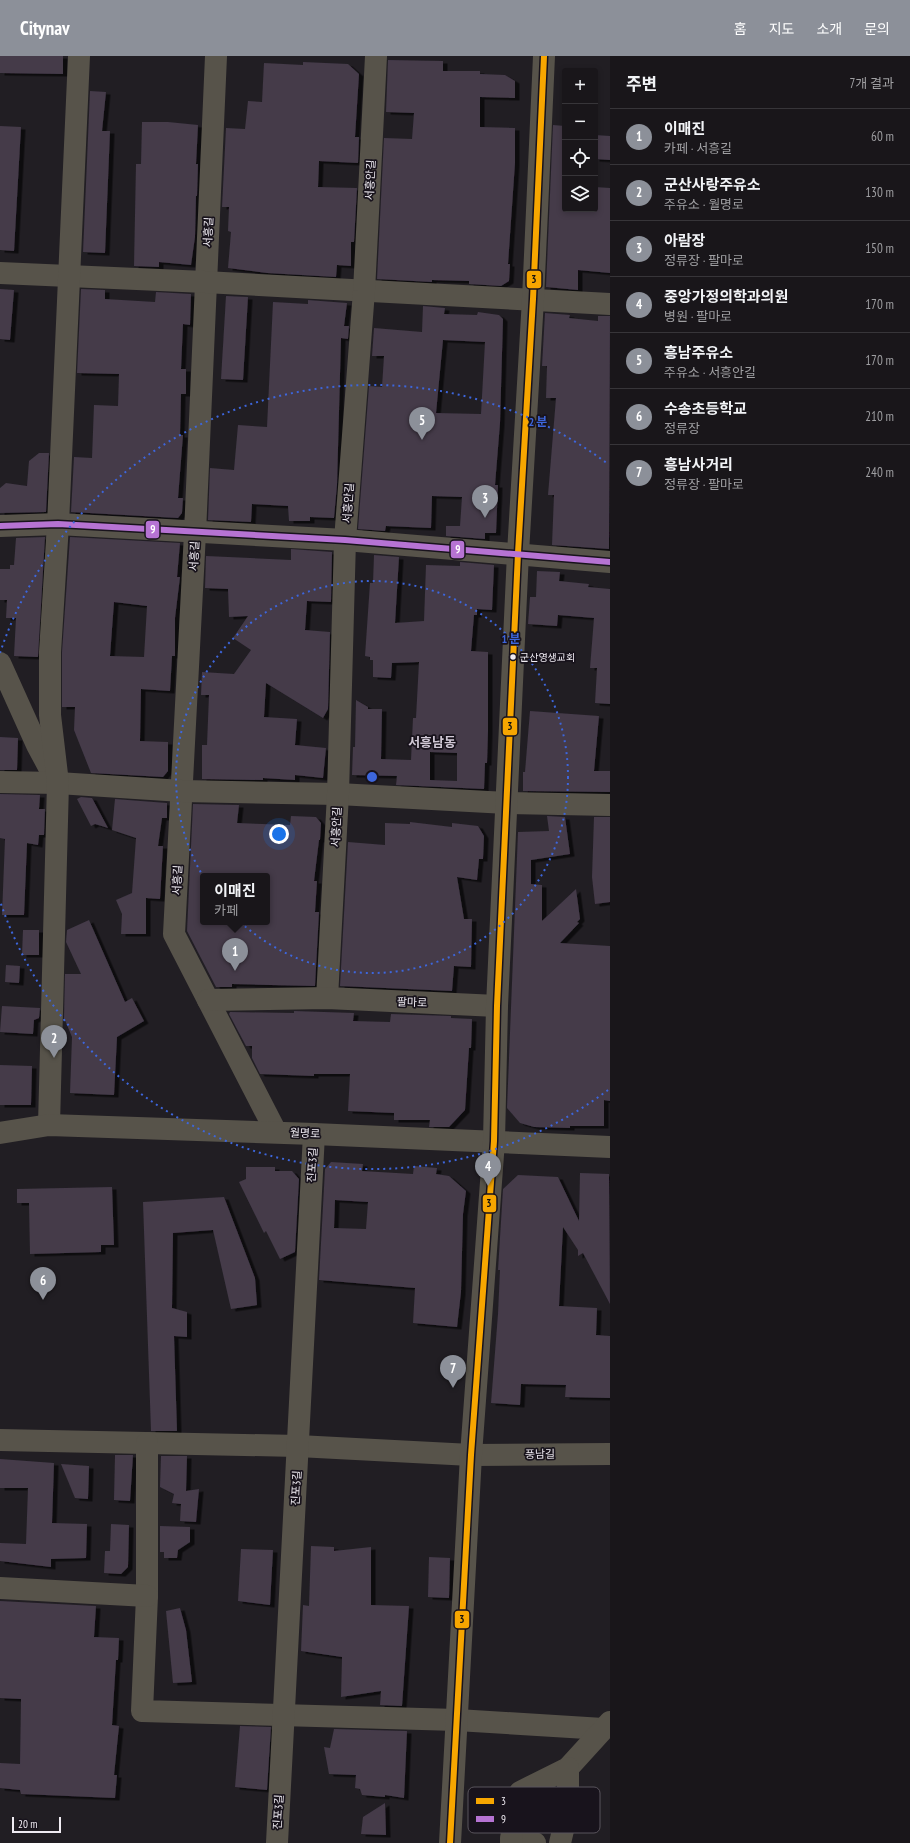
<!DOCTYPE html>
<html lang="ko">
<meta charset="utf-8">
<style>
:root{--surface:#19161a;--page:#221f23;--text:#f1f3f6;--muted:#9f9fa2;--line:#373539;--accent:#8c9099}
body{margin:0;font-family:"PT Sans Narrow","Noto Sans KR",sans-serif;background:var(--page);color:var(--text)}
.controls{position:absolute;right:12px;top:12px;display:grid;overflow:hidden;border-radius:4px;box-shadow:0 2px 6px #0003}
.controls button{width:36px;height:36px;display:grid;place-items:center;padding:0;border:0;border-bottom:1px solid var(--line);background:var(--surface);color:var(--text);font:20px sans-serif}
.scale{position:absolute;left:12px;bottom:10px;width:49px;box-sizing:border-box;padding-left:4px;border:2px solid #f0ecf3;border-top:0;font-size:11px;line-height:14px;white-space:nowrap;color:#f0ecf3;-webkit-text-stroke:3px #18131c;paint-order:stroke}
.you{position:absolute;left:279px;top:778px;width:14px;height:14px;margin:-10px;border:3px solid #fff;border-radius:50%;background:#1a73e8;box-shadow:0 0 0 6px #1a73e833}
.badge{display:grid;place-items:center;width:26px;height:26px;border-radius:50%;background:var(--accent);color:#fff;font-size:13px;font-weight:700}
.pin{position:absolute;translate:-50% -33px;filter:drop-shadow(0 1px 2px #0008)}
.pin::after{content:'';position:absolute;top:21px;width:14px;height:12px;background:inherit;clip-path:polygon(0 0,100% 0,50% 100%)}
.popup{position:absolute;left:200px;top:817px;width:70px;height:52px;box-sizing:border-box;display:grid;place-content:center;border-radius:4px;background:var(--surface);filter:drop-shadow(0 1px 3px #0005);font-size:13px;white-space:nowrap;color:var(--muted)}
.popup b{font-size:15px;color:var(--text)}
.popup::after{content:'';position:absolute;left:50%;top:100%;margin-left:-8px;border:8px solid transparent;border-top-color:var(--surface)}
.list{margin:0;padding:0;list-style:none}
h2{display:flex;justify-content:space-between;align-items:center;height:52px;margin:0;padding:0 16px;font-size:17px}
h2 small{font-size:13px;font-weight:400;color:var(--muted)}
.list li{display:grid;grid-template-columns:26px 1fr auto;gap:12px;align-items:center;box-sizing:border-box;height:56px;padding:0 16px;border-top:1px solid var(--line)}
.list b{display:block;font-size:15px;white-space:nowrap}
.list p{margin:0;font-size:13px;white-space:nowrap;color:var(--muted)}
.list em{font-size:13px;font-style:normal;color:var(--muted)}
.icon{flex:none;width:22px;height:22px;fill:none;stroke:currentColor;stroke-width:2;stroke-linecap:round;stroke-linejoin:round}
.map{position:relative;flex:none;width:610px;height:1787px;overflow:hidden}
header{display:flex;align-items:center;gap:24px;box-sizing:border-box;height:56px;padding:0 20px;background:var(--accent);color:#fff}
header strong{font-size:19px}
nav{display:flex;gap:22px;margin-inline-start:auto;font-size:14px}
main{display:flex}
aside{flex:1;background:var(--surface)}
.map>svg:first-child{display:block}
.building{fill:#443a49;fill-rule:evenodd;filter:url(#shadow)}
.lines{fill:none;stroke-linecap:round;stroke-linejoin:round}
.minor{stroke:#57534a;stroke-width:22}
.bus-1-casing{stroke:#18131c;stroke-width:9}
.bus-2-casing{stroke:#18131c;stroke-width:9}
.bus-1{stroke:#f7a600;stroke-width:6}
.bus-2{stroke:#b673d3;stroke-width:6}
.ring{fill:none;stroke:#3d66dc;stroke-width:2;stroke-dasharray:2 4}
.bus-dot{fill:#f0ecf3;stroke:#18131c;stroke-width:1.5}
.labels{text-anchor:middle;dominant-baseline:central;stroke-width:3.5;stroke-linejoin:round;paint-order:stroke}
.bus-label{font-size:10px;fill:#f0ecf3;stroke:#18131c;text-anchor:start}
.street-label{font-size:11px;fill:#f0ecf3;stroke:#18131c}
.quarter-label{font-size:13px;font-weight:bold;fill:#d0c8d5;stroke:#18131c}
.key{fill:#18131c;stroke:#59545c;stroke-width:1}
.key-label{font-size:11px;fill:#f0ecf3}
.centre{fill:#3d66dc;stroke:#18131c;stroke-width:2}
.ring-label{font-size:12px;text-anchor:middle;font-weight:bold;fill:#3d66dc;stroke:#18131c;stroke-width:3.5;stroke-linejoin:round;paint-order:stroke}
.line-badge{stroke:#18131c;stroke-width:1.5}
.badge-label{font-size:11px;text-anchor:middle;font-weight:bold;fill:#fff}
.pale-badge-label{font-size:11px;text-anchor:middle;font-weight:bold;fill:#111}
</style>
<header>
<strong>Citynav</strong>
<nav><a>홈</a><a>지도</a><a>소개</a><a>문의</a></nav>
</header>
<main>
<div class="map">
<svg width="610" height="1787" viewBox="0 0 610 1787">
<defs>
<filter id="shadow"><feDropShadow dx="4.5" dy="2.5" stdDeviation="0" flood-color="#0009"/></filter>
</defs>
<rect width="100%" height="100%" fill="#211e23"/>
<!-- building -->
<g class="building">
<polygon points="0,0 63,0 63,18 0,17"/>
<polygon points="388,4 443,5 443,15 480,15 480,18 505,19 515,25 515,42 480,41 480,71 515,72 515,107 508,208 510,208 509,225 501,230 469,228 469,225 432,224 432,226 377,223 384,82 412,83 414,57 386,56"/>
<polygon points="303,6 348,8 359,18 355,81 359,81 358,107 319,105 318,131 357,132 354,186 351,186 351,210 337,209 336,221 267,217 228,212 231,176 228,175 229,151 222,151 226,72 245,73 248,45 262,46 264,7 303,9"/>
<polygon points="90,35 106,36 102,75 110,75 105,197 83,196"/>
<polygon points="142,66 168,66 198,69 196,108 198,108 197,140 196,140 195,181 191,209 159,206 159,211 134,210 136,108 141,108"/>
<polygon points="553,69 565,70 565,153 595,153 595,131 610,132 610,217 578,214 578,234 546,231"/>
<polygon points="0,70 21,71 14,195 0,194"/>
<polygon points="595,79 610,80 610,104 595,103"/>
<polygon points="0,233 14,234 10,284 0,283"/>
<polygon points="81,233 105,234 105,243 155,246 156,236 191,238 190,269 183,268 181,313 186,313 186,338 181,338 180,379 183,379 178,442 183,442 182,457 178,462 71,456 74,401 92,402 94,349 118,350 119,318 77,317"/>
<polygon points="226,240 248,241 243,324 221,323"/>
<polygon points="308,244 347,247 344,270 349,270 348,283 341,282 337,429 334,462 310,461 310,465 289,465 288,450 252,448 251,466 208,464 210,412 234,414 238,369 267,371 273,246 308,248"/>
<path d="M 423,250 L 445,252 L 444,258 L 477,259 L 478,256 L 499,259 L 503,263 L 500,367 L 495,429 L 498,429 L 496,477 L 485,477 L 485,483 L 446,480 L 446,470 L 460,470 L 462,441 L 432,440 L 431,472 L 386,470 L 385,475 L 358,473 L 369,330 L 382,331 L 384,300 L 372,300 L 374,272 L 422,276 ZM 443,284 L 485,286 L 481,358 L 436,357 Z"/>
<polygon points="545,257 570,259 569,262 598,265 598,260 610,260 609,493 552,489 554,439 548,439 556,342 546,342 547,310 542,310"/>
<polygon points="39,397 49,397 46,456 0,457 0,432 6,427 27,430 29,405"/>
<polygon points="45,481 38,601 14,600 16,562 6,562 7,544 0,544 0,513 10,513 10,509 14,509 16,482"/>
<path d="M 70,481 L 180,487 L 177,521 L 180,521 L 175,562 L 175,600 L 172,600 L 170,635 L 141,633 L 140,685 L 168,686 L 168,715 L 163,721 L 91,717 L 74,674 L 75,651 L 62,651 L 62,596 ZM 114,546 L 147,550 L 144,601 L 110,600 Z"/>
<polygon points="291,493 332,496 331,546 307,545 305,574 330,576 328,653 323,662 266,627 264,661 297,663 295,689 326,692 323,722 295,719 295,724 263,722 263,724 202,723 202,689 207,689 209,639 201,639 202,616 234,618 251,594 233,582 248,560 229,561 228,533 205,532 206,500 291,504"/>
<path d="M 374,499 L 399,501 L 395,567 L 424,565 L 426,509 L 460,510 L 460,506 L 494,509 L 492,554 L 477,553 L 477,559 L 474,559 L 471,595 L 488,596 L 488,675 L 487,707 L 485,707 L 484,733 L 396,729 L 397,720 L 352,719 L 353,691 L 355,691 L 356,644 L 368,651 L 368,653 L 382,653 L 381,703 L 411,704 L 413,662 L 416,662 L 419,606 L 392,607 L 391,622 L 373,621 L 373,604 L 370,604 L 370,601 L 365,600 L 370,527 L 373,527 ZM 430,696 L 457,697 L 457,725 L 430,724 Z"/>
<polygon points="537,515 560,516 559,525 589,528 588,531 610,533 610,648 595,647 597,612 590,612 594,562 558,559 557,570 528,568 530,541 536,541"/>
<polygon points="530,655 599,660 594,715 610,715 610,736 523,735 523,716 525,716"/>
<polygon points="0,681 18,682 17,714 0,714"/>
<polygon points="0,738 40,739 39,753 45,753 44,779 39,779 38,789 27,787 24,859 2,859 5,783 0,782"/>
<polygon points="81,741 92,742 108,772 95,768 91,770 77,743"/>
<polygon points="115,743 167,747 167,762 162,762 158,790 163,790 160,843 146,842 146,878 121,878 122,858 116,844 132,837 136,782 112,774"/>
<path d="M 193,748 L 239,749 L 237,767 L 290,769 L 291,760 L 316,761 L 321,767 L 320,784 L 319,784 L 314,825 L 317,825 L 315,856 L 319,856 L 315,930 L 232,928 L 232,931 L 216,931 L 187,875 ZM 203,820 L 267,820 L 267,866 L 203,866 Z"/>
<polygon points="547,760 565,761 570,798 531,804 531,828 542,829 542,865 576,833 580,863 577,866 579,867 560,887 610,890 610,1045 604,1044 604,1070 570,1070 570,1072 534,1071 520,1067 507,1052 518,776 549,775"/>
<polygon points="594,761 610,761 610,846 595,848 592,821"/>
<polygon points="410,766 452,771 452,767 478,770 484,780 483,803 479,803 477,824 457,821 464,863 472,863 471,911 454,910 452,935 340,930 348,786 385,789 385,767 410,768"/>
<polygon points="89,864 125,946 132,942 144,965 117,981 114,1039 70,1037 72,981 64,962 65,918 81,918 66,886 67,874"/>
<polygon points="23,874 39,874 39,899 22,899"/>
<polygon points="6,909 20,910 19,927 5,926"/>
<polygon points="2,950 40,952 39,962 34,964 33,978 0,976"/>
<polygon points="294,955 354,957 353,965 390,966 391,958 451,960 451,962 472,963 471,992 469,992 465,1054 449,1071 429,1071 430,1064 394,1064 394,1057 348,1055 350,1018 314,1018 314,1020 260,1018 252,1002 252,990 246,990 229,958 230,956 294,957"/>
<polygon points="0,1009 32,1010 31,1049 0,1049"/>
<path d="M 331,1106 L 363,1108 L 362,1115 L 413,1118 L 414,1110 L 437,1112 L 436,1118 L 449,1120 L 466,1135 L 463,1158 L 461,1236 L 457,1271 L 413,1267 L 415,1232 L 319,1224 L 325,1113 ZM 335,1144 L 368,1146 L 366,1173 L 334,1172 Z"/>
<polygon points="246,1111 275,1111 275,1115 292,1115 299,1123 295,1196 280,1203 266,1175 264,1177 239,1126 246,1123"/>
<polygon points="580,1117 609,1118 610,1248 583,1197 578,1200 578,1194 563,1171 559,1250 597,1252 596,1279 610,1280 610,1342 565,1341 566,1329 521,1328 520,1349 491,1347 498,1258 500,1214 498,1214 503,1133 518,1119 558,1121 579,1165"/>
<polygon points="112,1131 114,1189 101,1189 101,1196 30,1198 29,1147 17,1147 17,1133"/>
<polygon points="224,1141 255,1222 257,1249 231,1253 213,1174 173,1177 172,1252 187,1256 187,1281 174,1280 177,1375 151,1375 143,1146"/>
<polygon points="115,1399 133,1399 130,1445 114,1444"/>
<polygon points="161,1400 187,1400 186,1435 199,1433 196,1466 180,1465 181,1448 172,1447 174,1438 160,1431"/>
<polygon points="0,1403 54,1407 52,1467 87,1468 86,1502 51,1503 51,1511 0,1505 0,1487 26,1488 28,1432 0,1432"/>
<polygon points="61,1408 89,1410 88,1443 75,1442"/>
<polygon points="111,1468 129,1469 128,1511 121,1518 104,1517 105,1495 110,1495"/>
<polygon points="160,1470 190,1471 190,1486 178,1494 177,1502 164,1502 164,1496 160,1496"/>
<polygon points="311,1490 334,1491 334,1495 371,1491 371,1549 409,1550 402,1650 380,1649 381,1635 341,1641 342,1601 301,1595 303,1549 309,1550"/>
<polygon points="241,1493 273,1494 270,1549 238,1545"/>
<polygon points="429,1501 450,1502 449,1542 428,1541"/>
<polygon points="0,1545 96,1550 94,1581 119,1582 118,1604 116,1604 112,1669 119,1670 114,1719 117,1719 115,1742 21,1738 20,1734 0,1732 0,1707 20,1708 21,1643 0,1642"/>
<polygon points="180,1552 186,1574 192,1626 173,1627 166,1555"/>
<polygon points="240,1670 271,1671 267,1734 235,1731"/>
<polygon points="334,1673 407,1675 404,1742 385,1739 385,1741 362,1739 360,1733 355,1732 356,1719 329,1718 324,1691 330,1692"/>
<polygon points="385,1747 386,1779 361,1778 363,1761"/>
</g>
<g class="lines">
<!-- minor -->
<g class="minor">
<polyline points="216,0 195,477 174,878 276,1076"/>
<polyline points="0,217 205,226 610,248"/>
<polyline points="0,470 58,468 345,484 610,506"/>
<polyline points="0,607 37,689 52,717"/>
<polyline points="0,726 58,727 182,735 338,738 507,747 610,749"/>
<polyline points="327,942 338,738 345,484 364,235 376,0"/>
<polyline points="208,944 327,942 497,950"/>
<polyline points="49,1069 58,727 50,659 50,596 58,468 79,0"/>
<polyline points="0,1077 49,1069 314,1078 610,1091"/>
<polyline points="0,1384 298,1390 471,1399 610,1398"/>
<polyline points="147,1387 147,1540 142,1655 457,1664 603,1673"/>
<polyline points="0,1532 147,1540"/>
<polyline points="511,1783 535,1787"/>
<polyline points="277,1787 314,1078"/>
<polyline points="450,1787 471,1399 494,1085 497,950 518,497 533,243 544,0"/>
<polyline points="511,1787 513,1758 520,1736 568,1712 610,1666"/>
<polyline points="560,1787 568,1753 568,1712"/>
</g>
<!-- bus-1 casing -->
<g class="bus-1-casing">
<polyline id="bus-1" points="450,1787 471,1399 494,1085 497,950 518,497 533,243 544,0"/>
</g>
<!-- bus-2 casing -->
<g class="bus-2-casing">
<polyline id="bus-2" points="0,470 58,468 345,484 610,506"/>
</g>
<!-- bus-1 -->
<use href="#bus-1" class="bus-1"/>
<!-- bus-2 -->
<use href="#bus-2" class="bus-2"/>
</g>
<!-- distance rings -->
<g class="ring">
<circle cx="372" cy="721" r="196"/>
<path d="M608 1034A392 392 0 0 1 0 845M0 597A392 392 0 0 1 608 408"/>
</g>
<!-- markers -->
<circle class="bus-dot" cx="513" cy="601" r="3.5"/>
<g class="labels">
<!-- bus labels -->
<g class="bus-label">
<text x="520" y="601">군산영생교회</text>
</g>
<!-- street labels -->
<g class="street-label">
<text transform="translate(370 124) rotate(-87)">서흥안길</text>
<text transform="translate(208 176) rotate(-87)">서흥길</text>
<text transform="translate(348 447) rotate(-86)">서흥안길</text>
<text transform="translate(194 500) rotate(-87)">서흥길</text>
<text transform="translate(336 771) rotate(-87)">서흥안길</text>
<text transform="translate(177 824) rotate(-87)">서흥길</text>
<text transform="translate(412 946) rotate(2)">팔마로</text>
<text transform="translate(305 1077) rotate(2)">월명로</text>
<text transform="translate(312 1109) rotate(-87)">진포3길</text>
<text transform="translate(540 1398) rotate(-1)">풍남길</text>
<text transform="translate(296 1432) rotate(-87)">진포3길</text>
<text transform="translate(278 1756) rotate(-87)">진포3길</text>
</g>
<!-- quarter labels -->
<g class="quarter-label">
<text x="432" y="686">서흥남동</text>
</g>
</g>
<!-- legend -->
<rect x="468" y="1731" width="132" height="46" rx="6" class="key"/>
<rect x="476" y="1742" width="18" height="6" fill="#f7a600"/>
<rect x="476" y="1760" width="18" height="6" fill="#b673d3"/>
<g class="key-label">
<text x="501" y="1749">3</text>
<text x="501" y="1767">9</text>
</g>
<circle cx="372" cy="721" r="6" class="centre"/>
<g class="ring-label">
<text x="538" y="370">2 분</text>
<text x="511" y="587">1 분</text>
</g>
<g class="line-badge">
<rect x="526" y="214" width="16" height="19" rx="4" fill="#f7a600"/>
<rect x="145" y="464" width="15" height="19" rx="4" fill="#b673d3"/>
<rect x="450" y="484" width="15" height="19" rx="4" fill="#b673d3"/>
<rect x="502" y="661" width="16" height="19" rx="4" fill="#f7a600"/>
<rect x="482" y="1138" width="15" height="19" rx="4" fill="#f7a600"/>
<rect x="454" y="1554" width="16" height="19" rx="4" fill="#f7a600"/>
</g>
<g class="badge-label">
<text x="153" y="477">9</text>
<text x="458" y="497">9</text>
</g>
<g class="pale-badge-label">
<text x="534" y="227">3</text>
<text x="510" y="674">3</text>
<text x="489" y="1151">3</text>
<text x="462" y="1567">3</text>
</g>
</svg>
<div class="controls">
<button>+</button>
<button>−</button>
<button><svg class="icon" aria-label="locate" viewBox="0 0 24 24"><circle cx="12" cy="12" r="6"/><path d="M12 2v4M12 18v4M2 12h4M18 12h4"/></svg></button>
<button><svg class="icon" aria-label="layers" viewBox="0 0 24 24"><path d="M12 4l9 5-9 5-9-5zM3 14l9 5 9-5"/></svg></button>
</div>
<div class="scale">20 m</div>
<div class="you"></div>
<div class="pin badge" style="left:235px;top:915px">1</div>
<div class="popup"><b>이매진</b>카페</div>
<div class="pin badge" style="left:54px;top:1002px">2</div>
<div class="pin badge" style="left:485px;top:462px">3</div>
<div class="pin badge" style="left:488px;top:1130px">4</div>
<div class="pin badge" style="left:422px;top:384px">5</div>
<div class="pin badge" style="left:43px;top:1244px">6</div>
<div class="pin badge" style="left:453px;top:1332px">7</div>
</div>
<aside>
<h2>주변<small>7개 결과</small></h2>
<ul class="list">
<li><span class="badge">1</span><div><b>이매진</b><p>카페 · 서흥길</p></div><em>60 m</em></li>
<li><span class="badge">2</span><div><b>군산사랑주유소</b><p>주유소 · 월명로</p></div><em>130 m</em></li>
<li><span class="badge">3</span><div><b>아람장</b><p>정류장 · 팔마로</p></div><em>150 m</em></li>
<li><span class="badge">4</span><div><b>중앙가정의학과의원</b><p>병원 · 팔마로</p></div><em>170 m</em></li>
<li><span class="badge">5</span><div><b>흥남주유소</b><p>주유소 · 서흥안길</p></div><em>170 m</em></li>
<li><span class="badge">6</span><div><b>수송초등학교</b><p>정류장</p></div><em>210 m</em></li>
<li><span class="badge">7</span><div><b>흥남사거리</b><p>정류장 · 팔마로</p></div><em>240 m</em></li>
</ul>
</aside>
</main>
